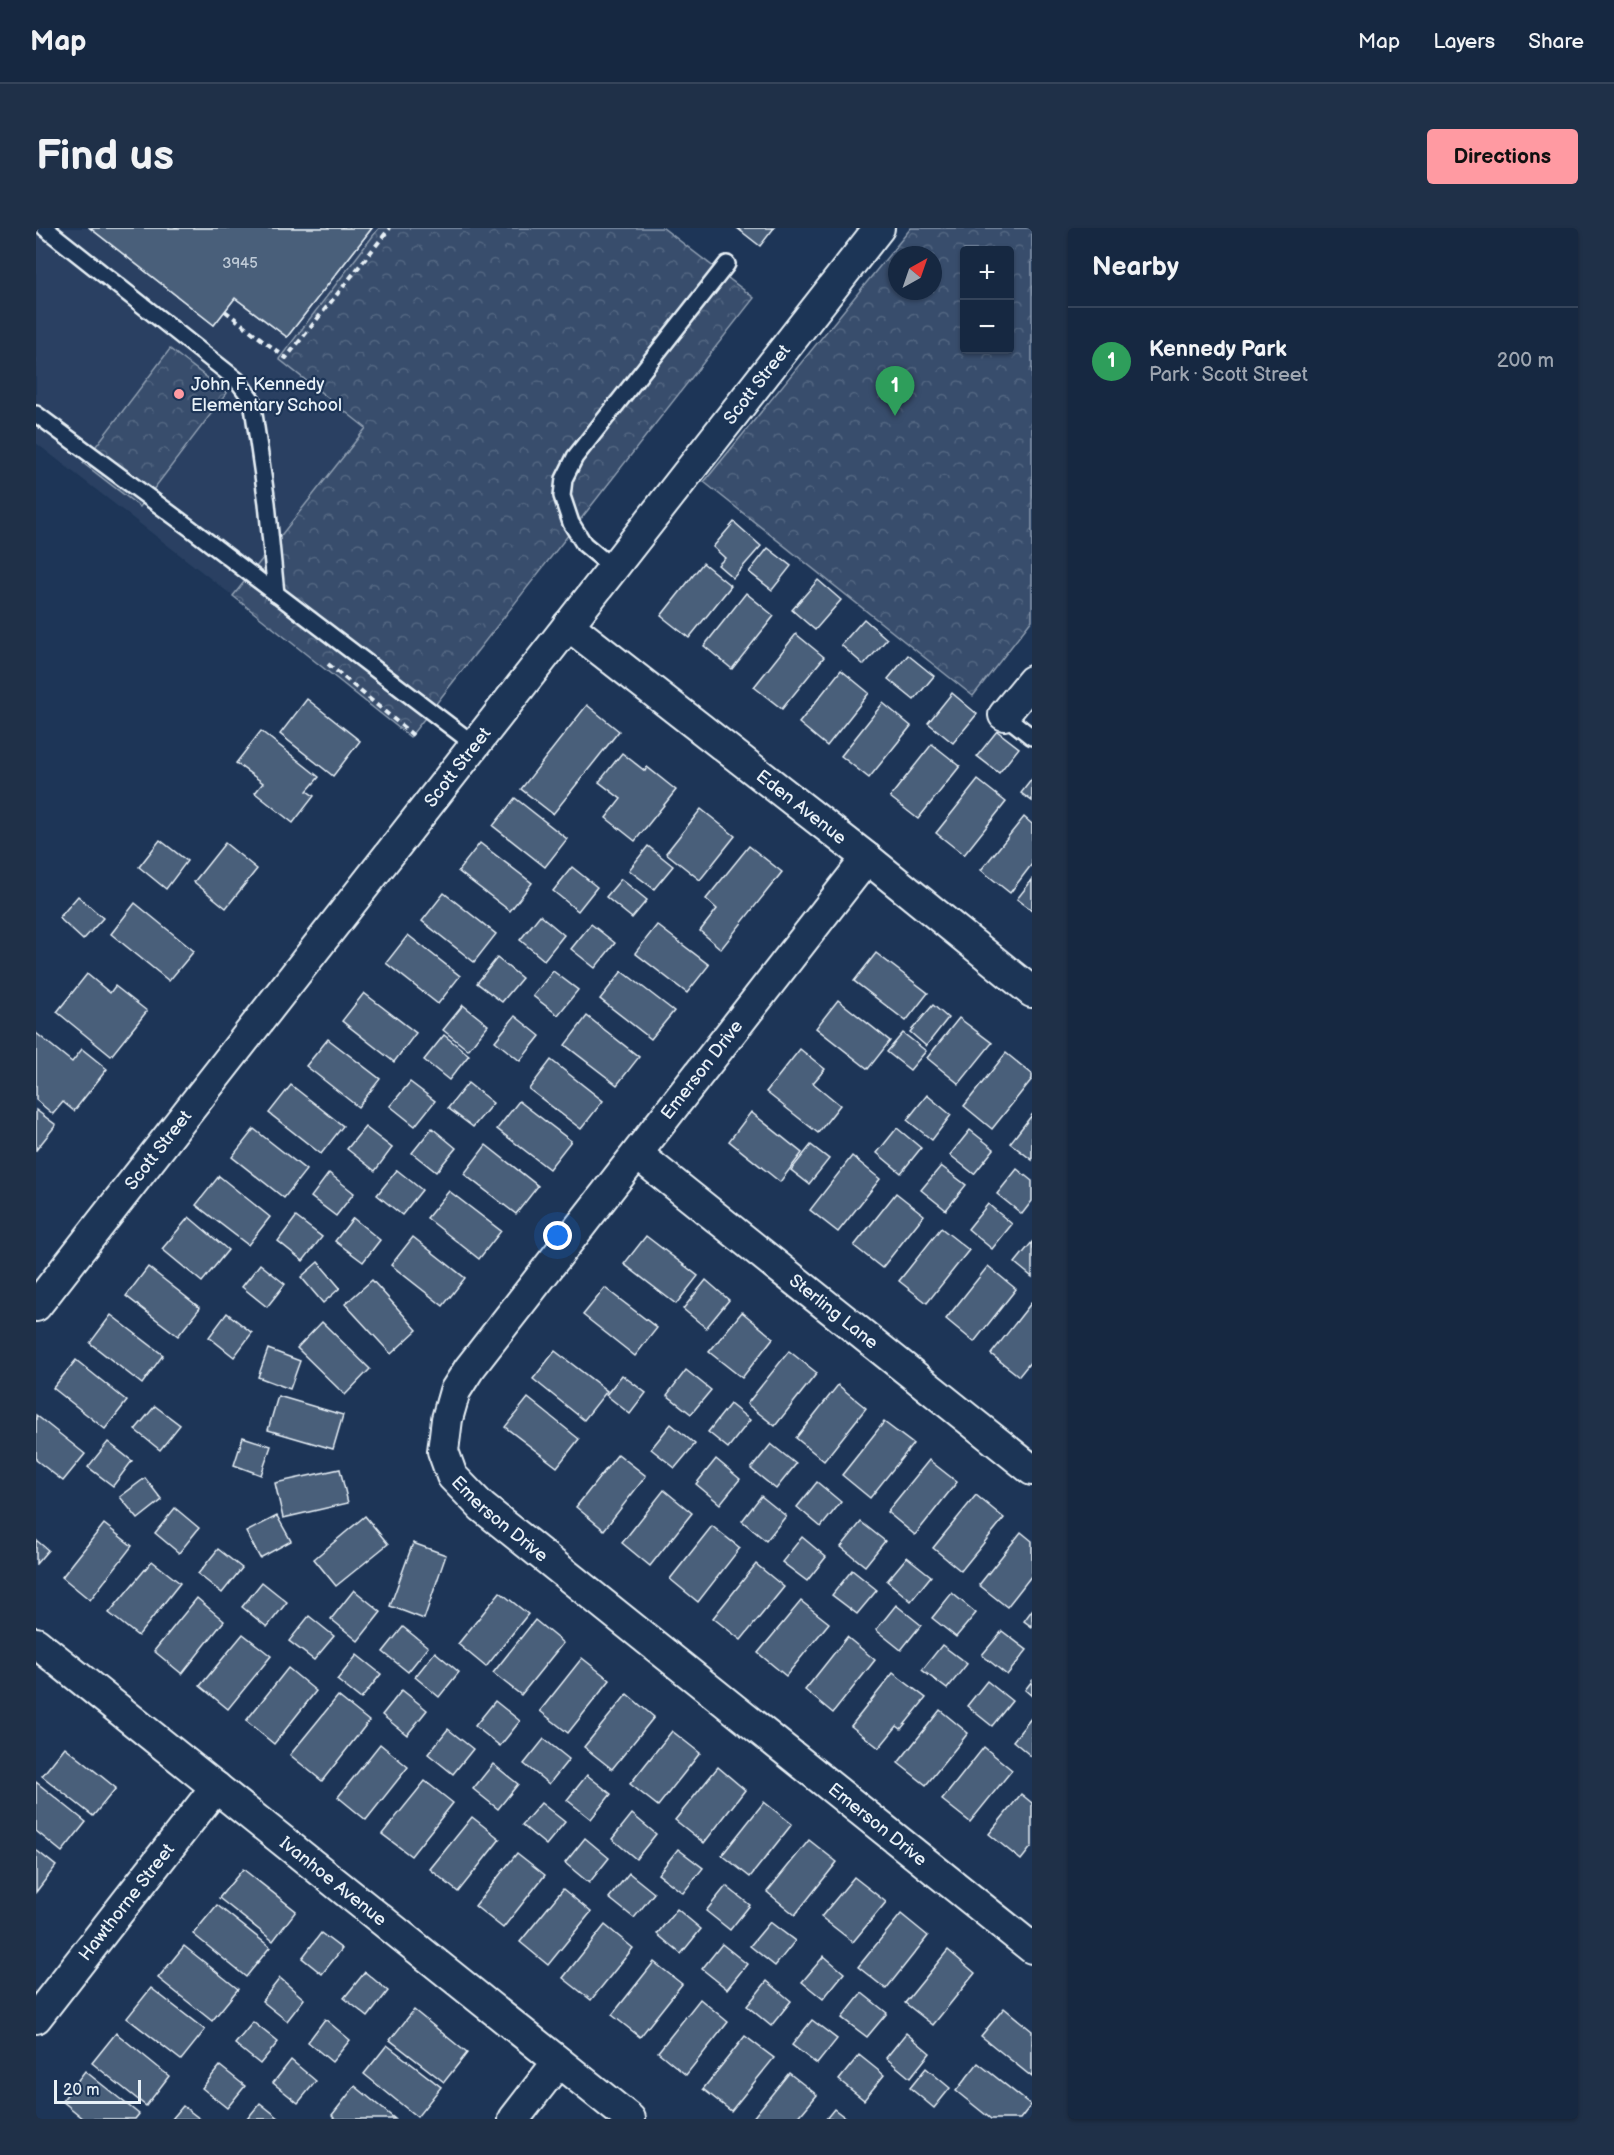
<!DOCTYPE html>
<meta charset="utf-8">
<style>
:root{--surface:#162841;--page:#1f3048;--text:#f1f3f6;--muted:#9ea6b1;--line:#35445a;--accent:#ff9aa2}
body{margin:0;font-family:"Balsamiq Sans",sans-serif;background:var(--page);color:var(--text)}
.controls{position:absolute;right:18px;top:18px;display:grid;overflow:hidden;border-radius:6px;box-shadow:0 2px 4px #0004}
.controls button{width:54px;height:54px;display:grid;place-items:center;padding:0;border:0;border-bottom:2px solid var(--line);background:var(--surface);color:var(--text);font:30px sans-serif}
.compass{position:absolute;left:852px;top:18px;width:54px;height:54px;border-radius:50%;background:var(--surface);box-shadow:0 2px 4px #0004;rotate:40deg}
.scale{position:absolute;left:18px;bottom:15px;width:87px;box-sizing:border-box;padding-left:6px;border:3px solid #e8f1f8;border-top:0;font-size:16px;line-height:21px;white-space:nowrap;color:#e8f1f8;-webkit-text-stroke:4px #1d3557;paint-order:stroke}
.you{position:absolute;left:522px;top:1008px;width:21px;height:21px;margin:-15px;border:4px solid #fff;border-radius:50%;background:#1a73e8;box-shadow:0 0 0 9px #1a73e833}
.badge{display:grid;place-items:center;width:39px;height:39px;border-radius:50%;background:var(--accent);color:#fff;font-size:20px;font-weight:700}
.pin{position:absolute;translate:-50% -50px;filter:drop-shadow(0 2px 3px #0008)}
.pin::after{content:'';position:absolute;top:32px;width:21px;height:18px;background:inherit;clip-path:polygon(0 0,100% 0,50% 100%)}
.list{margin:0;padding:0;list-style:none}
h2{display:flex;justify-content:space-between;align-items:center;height:78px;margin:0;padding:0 24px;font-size:26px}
h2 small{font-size:20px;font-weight:400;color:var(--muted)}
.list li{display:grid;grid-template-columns:39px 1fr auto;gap:18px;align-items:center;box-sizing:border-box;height:108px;padding:0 24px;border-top:2px solid var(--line)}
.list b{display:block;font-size:22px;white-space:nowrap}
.list p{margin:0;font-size:20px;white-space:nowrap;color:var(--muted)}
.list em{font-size:20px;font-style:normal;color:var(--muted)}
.map{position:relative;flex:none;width:996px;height:1891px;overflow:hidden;border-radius:6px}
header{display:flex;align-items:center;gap:36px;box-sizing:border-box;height:84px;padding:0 30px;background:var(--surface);border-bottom:2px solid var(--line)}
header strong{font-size:28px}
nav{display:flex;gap:33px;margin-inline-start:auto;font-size:21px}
.intro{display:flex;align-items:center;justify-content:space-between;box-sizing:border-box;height:144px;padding:0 36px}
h1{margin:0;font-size:42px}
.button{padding:15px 27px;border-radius:6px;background:var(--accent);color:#111;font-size:21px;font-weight:700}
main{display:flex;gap:36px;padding:0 36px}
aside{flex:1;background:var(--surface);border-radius:6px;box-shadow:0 2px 4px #0004}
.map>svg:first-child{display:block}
.built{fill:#2a4162}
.forest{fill:url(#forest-crowns);stroke:#909fb2;stroke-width:1.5;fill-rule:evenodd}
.building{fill:#495e7a;stroke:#e8f1f8;stroke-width:1.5}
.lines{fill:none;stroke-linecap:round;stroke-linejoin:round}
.service-casing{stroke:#e8f1f8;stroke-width:20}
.minor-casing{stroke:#e8f1f8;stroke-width:34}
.path{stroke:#e8f1f8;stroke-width:4;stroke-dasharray:6 4.5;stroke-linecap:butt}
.service{stroke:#1d3557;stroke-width:15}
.minor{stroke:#1d3557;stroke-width:30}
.poi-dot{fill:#ff9aa2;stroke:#1d3557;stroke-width:2}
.labels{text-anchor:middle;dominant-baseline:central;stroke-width:4.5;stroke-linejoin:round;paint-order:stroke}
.number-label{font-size:15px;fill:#c0ccd8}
.poi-label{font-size:18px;fill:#e8f1f8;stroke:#1d3557;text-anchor:start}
.street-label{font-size:18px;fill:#e8f1f8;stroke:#1d3557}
</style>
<header>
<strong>Map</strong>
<nav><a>Map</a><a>Layers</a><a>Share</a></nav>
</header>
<div class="intro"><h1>Find us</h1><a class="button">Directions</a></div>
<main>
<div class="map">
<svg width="996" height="1891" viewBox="0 0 996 1891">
<defs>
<pattern id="forest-crowns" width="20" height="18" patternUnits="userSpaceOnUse" patternTransform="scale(1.5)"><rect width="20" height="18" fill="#374d6c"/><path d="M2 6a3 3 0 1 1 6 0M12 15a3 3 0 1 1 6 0" fill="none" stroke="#546782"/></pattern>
</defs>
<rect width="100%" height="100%" fill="#1d3557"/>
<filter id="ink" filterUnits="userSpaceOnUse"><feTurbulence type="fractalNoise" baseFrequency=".0167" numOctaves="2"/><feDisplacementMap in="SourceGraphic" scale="12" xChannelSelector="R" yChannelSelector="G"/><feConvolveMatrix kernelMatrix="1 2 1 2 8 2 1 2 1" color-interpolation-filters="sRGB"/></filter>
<g filter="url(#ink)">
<!-- built -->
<polygon class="built" points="0,0 343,0 243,131 330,200 197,368 0,215"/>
<!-- forest -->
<g class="forest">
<polygon points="343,0 627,0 718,70 374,509 197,368 330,200 243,131"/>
<path d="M 875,0 L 996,0 L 996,392 L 937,468 L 668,254 ZM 974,22 L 974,122 L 928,122 L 928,22 ZM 861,27 L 897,27 L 897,63 L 861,63 Z"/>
<polygon points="134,121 191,165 104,279 47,235"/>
</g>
<!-- building -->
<g class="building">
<polygon points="54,0 204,0 209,4 212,0 336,0 251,109 199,70 178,97"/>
<polygon points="54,0 336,0 251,109 199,70 178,97"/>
<polygon points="701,0 738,0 724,18"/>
<polygon points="698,294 725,318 697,350 682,337 689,330 677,319"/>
<polygon points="732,320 755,338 736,362 713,344"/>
<polygon points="667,335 695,358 653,410 625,388"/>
<polygon points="782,352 805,372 779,402 756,382"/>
<polygon points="710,365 738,388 696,441 668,418"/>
<polygon points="828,391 851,411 828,437 805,417"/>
<polygon points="760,406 788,429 746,481 718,459"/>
<polygon points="872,427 898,448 878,472 852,451"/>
<polygon points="805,442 833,465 791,518 763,495"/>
<polygon points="916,465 941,486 917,515 892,495"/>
<polygon points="271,471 324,513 297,548 244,506"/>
<polygon points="847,475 875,498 833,550 805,528"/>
<polygon points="551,477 583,503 517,586 485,561"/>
<polygon points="225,503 283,549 271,563 278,568 257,595 219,565 227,555 200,535"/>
<polygon points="961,503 983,520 963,545 941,528"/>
<polygon points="896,516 924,538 882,591 854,569"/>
<polygon points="586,525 609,543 611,539 640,562 599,613 570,590 585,571 563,554"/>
<polygon points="996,551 996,573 985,565"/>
<polygon points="942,552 970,574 928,627 900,605"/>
<polygon points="479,570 531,611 509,639 457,598"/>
<polygon points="665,581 699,608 664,652 630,625"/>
<polygon points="988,589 996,596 996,636 974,665 945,642"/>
<polygon points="124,612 151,633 130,661 103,639"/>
<polygon points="189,615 221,641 190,680 158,654"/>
<polygon points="444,615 496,655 474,683 422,643"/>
<polygon points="612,618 637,638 618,661 593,642"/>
<polygon points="713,618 746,644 685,721 664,703 681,681 670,671"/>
<polygon points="536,639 561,659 542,683 517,663"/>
<polygon points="585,651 611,672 596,690 570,669"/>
<polygon points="996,652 996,682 981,671"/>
<polygon points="408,665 460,706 438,734 386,693"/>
<polygon points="42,668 67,690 47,712 23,690"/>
<polygon points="99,675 158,723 133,753 75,706"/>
<polygon points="504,687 528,707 508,732 484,712"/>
<polygon points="555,696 579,715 559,740 535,721"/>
<polygon points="621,697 673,737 651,765 599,725"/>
<polygon points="372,707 424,748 402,776 350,735"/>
<polygon points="840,725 892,765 870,793 818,753"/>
<polygon points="461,730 486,750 466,774 441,755"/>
<polygon points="517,743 542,762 522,787 497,768"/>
<polygon points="586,743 638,783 615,811 564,771"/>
<polygon points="51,746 74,765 79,758 111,783 75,828 21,784"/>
<polygon points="328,765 380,805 358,834 306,793"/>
<polygon points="802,772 854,813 832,841 780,800"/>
<polygon points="427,777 452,797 432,822 407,802"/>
<polygon points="897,777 912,790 890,818 874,804"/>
<polygon points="479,788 504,808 484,833 459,813"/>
<polygon points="551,788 603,829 581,857 529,817"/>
<polygon points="923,790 956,815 923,856 891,830"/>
<polygon points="0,805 36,834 46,821 71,841 38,883 27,874 17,886 0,872"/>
<polygon points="867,805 890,823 874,842 851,824"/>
<polygon points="408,807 433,827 413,852 388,832"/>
<polygon points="292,811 344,851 322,879 270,838"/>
<polygon points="764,821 789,841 777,855 804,877 782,905 730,864"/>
<polygon points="970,825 996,846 996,851 956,901 928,878"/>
<polygon points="515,832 567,873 545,901 493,861"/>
<polygon points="374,854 399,873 379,898 354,878"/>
<polygon points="432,855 457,875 437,899 412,880"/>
<polygon points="255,857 307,898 285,926 233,885"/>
<polygon points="891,867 915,887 896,912 871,892"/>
<polygon points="483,873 535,913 513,941 461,901"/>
<polygon points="0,882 20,897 0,922"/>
<polygon points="715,884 766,925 744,954 693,913"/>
<polygon points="996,887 996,932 974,915"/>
<polygon points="329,899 356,920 339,943 311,921"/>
<polygon points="396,900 420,920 400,944 376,925"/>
<polygon points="861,900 885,920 865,945 841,925"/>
<polygon points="218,901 270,942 248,970 196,929"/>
<polygon points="934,902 958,921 938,946 914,927"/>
<polygon points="450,917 502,958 480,986 428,946"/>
<polygon points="775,917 793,931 773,956 755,942"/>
<polygon points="816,928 844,951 802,1004 774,982"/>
<polygon points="905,938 930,957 910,982 885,962"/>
<polygon points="981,941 996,953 996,973 986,986 961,966"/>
<polygon points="361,942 386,962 366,987 341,967"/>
<polygon points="293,945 318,965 300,988 275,969"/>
<polygon points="183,948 234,989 212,1017 160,977"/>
<polygon points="413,963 465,1003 443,1031 391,990"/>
<polygon points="860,965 888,987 846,1040 818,1018"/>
<polygon points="952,976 976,996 956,1021 932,1001"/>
<polygon points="153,989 192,1022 166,1054 126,1021"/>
<polygon points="260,989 286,1009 267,1033 242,1013"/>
<polygon points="317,990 344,1012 327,1034 299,1013"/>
<polygon points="905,1000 933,1022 891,1075 863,1053"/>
<polygon points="610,1008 662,1048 640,1076 588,1036"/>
<polygon points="377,1009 429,1050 407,1078 355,1037"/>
<polygon points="996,1014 996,1049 979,1035"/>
<polygon points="282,1034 304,1060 287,1075 265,1049"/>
<polygon points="224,1036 249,1056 231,1079 206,1059"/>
<polygon points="952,1038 980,1061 938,1114 910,1091"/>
<polygon points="112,1039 164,1080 142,1108 90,1068"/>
<polygon points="336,1052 381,1102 355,1126 309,1076"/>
<polygon points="670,1052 693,1072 670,1100 647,1081"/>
<polygon points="569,1060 621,1100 599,1128 547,1087"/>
<polygon points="996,1074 996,1132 983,1148 955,1126"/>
<polygon points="706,1084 737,1110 706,1150 673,1124"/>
<polygon points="191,1085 216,1105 198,1129 173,1109"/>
<polygon points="75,1087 127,1127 106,1156 54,1115"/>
<polygon points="286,1094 334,1141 309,1167 261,1120"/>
<polygon points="232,1121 264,1133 254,1161 222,1149"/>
<polygon points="519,1123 571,1163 548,1192 497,1151"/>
<polygon points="753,1123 781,1145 739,1198 711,1176"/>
<polygon points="40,1132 91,1173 69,1201 17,1160"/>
<polygon points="650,1142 675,1162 655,1186 631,1167"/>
<polygon points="586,1147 610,1165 594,1186 570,1167"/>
<polygon points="802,1157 830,1180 788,1233 760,1210"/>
<polygon points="242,1168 307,1187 297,1221 232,1202"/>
<polygon points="492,1170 543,1211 521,1239 469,1199"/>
<polygon points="694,1176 714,1192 692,1220 672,1204"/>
<polygon points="119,1178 144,1197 124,1222 99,1202"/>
<polygon points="0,1187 49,1226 27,1253 0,1232"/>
<polygon points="848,1194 877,1216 834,1270 806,1247"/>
<polygon points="635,1196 659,1216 639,1240 615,1221"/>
<polygon points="207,1209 235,1218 225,1247 198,1237"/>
<polygon points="72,1214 96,1233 77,1258 52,1239"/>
<polygon points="735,1216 760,1236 740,1261 715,1241"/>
<polygon points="582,1226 610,1248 568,1302 540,1279"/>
<polygon points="680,1231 704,1251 684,1276 660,1256"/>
<polygon points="893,1232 921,1254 879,1307 851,1284"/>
<polygon points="304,1241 312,1275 247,1290 239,1255"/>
<polygon points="109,1250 126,1272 102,1291 84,1269"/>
<polygon points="781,1254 805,1274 785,1299 761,1279"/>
<polygon points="628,1262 656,1285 614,1338 586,1315"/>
<polygon points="940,1267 968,1290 925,1343 897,1320"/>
<polygon points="725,1268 750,1288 730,1313 706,1293"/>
<polygon points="139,1280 163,1300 143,1325 119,1305"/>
<polygon points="241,1288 255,1313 224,1330 210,1304"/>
<polygon points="329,1288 352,1316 300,1358 278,1331"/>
<polygon points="825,1294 849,1313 829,1338 805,1319"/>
<polygon points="68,1296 96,1318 54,1372 26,1349"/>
<polygon points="676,1298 704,1320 662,1374 634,1351"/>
<polygon points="985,1304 996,1313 996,1347 971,1379 943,1357"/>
<polygon points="766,1309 790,1329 771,1353 746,1334"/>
<polygon points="0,1312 12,1322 0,1336"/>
<polygon points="377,1315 410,1327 388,1391 354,1378"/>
<polygon points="182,1321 206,1340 186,1365 162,1346"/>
<polygon points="871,1329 895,1348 875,1373 851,1353"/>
<polygon points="116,1333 144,1355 102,1408 73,1385"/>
<polygon points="720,1336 748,1359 705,1412 677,1390"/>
<polygon points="816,1342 841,1362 821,1386 796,1367"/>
<polygon points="226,1354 251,1374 231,1399 206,1379"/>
<polygon points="318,1362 345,1384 322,1413 295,1391"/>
<polygon points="464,1364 492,1386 450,1439 422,1416"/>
<polygon points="916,1365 940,1385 920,1409 896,1390"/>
<polygon points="161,1370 188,1393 146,1446 118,1423"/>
<polygon points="765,1373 793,1395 750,1448 722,1425"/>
<polygon points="860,1377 885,1397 865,1422 840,1402"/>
<polygon points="996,1382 996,1399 988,1393"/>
<polygon points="273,1388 298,1408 278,1432 253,1413"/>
<polygon points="499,1392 527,1415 485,1467 457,1445"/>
<polygon points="367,1399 392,1419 372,1444 347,1424"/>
<polygon points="966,1403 991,1422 971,1447 946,1427"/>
<polygon points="207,1406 235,1428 192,1481 164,1458"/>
<polygon points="811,1409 839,1432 797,1485 769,1462"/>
<polygon points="906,1417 931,1436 911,1461 886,1442"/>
<polygon points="399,1424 423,1444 403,1469 379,1449"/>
<polygon points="321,1427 345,1446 325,1471 301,1452"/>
<polygon points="546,1430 574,1452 532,1505 504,1483"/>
<polygon points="252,1440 280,1463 238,1516 210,1493"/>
<polygon points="857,1445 890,1470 865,1501 861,1498 843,1520 815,1498"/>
<polygon points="951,1453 976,1473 956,1498 931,1478"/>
<polygon points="996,1453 996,1468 989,1462"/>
<polygon points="366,1462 391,1482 371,1507 346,1487"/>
<polygon points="591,1466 618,1489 576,1541 548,1519"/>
<polygon points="302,1468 333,1493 286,1553 254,1527"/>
<polygon points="459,1473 484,1493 464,1518 439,1498"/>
<polygon points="904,1482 932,1505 890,1557 862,1535"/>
<polygon points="996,1489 996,1529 977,1513"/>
<polygon points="412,1501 437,1521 417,1546 392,1526"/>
<polygon points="636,1503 664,1525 622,1578 594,1556"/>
<polygon points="508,1511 533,1531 513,1556 488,1536"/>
<polygon points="344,1516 372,1539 330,1592 302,1569"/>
<polygon points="29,1519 80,1560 57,1588 6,1548"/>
<polygon points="948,1519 976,1542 934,1594 906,1572"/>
<polygon points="457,1536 482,1556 462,1581 437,1561"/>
<polygon points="682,1539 709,1562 668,1615 639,1592"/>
<polygon points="551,1547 575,1566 555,1591 531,1572"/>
<polygon points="389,1553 417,1575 375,1628 346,1606"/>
<polygon points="0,1554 50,1594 26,1624 0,1603"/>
<polygon points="985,1566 996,1575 996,1618 985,1632 953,1606"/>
<polygon points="728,1574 756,1596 714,1649 686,1627"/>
<polygon points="505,1575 529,1594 510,1617 486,1597"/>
<polygon points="596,1586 620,1606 600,1631 576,1611"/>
<polygon points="436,1589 464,1611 422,1664 394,1641"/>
<polygon points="549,1610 573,1630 553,1655 529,1635"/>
<polygon points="773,1612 801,1634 759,1687 731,1664"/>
<polygon points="642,1621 667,1640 647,1665 622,1646"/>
<polygon points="0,1622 20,1638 0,1664"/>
<polygon points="481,1625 509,1647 467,1700 439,1678"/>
<polygon points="207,1641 260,1683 237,1713 183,1670"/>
<polygon points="593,1645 618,1665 598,1690 573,1670"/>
<polygon points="818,1649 850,1674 817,1714 785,1689"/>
<polygon points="690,1658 714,1677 694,1702 670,1683"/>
<polygon points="527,1661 555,1684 512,1737 484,1714"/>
<polygon points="181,1677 234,1719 210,1749 157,1706"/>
<polygon points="641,1681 665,1701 645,1726 621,1706"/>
<polygon points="865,1686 892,1708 850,1761 822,1739"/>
<polygon points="734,1694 759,1713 739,1738 714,1718"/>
<polygon points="569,1697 597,1720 555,1772 527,1750"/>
<polygon points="285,1705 306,1721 286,1746 266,1730"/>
<polygon points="686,1716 711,1736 691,1761 666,1741"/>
<polygon points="148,1718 202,1761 176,1793 122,1750"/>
<polygon points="912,1722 939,1745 897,1797 869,1775"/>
<polygon points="788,1728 808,1745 787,1771 766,1754"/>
<polygon points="618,1734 646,1756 604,1809 576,1787"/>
<polygon points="329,1744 352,1763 332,1789 308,1770"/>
<polygon points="244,1750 268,1771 251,1793 226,1773"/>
<polygon points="731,1753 755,1773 735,1798 711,1778"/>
<polygon points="115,1760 169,1802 145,1832 91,1790"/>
<polygon points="826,1765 851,1785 831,1809 806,1790"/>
<polygon points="664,1771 692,1794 650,1847 622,1824"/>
<polygon points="968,1780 996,1803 996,1849 945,1808"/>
<polygon points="378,1782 431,1825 408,1854 354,1812"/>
<polygon points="289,1791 314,1812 296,1834 272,1814"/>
<polygon points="776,1792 801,1811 781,1836 756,1817"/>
<polygon points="217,1794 242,1814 224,1836 199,1816"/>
<polygon points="80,1805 133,1848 110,1878 56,1835"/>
<polygon points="870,1805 894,1825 874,1850 850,1830"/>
<polygon points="709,1808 738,1830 695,1883 667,1861"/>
<polygon points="351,1817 405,1859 381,1889 328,1846"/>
<polygon points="823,1827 848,1847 828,1872 803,1852"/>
<polygon points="255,1832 280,1853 262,1875 237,1855"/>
<polygon points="942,1835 995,1877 984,1891 955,1891 920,1863"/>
<polygon points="184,1838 209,1858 191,1880 166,1860"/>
<polygon points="890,1840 914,1860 898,1880 874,1860"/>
<polygon points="49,1843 103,1886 99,1891 48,1891 26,1873"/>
<polygon points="753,1845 781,1867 761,1891 716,1891"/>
<polygon points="319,1858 359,1891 300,1891 296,1887"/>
<polygon points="224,1875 244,1891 211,1891"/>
<polygon points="147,1878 164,1891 136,1891"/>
<polygon points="798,1881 811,1891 790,1891"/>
</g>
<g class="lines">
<!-- service casing -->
<g class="service-casing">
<g id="service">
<polyline points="9,0 201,152 216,172 231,275 240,366"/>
<polyline points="0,186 154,300 439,517"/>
<polyline points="577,340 548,316 535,295 526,268 528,251 539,229 691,36"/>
<polyline points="968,487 996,509"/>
</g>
</g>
<!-- minor casing -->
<g class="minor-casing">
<g id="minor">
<path id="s1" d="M 532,397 L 831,630 L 996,764"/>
<polyline points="968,487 996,453"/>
<path id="s2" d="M 831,630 L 433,1141 L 419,1163 L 411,1191 L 407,1223 L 416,1248 L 446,1279 L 996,1720"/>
<path id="s3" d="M 601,926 L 996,1242"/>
<path id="s4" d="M 0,1078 L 843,0"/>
<path id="s5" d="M 0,1415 L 594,1891"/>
<path id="s6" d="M 0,1790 L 180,1559"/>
<polyline points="478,1891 522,1834"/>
</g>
</g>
<!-- path -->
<g class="path">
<polyline points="189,83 250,130 354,0"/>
<polyline points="292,436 378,508"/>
</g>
<!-- service -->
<use href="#service" class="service"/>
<!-- minor -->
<use href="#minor" class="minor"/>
</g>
</g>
<!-- markers -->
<circle class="poi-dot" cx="143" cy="166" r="6"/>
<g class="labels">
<!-- number labels -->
<g class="number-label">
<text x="204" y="35">3945</text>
</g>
<!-- poi labels -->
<g class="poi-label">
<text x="155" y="156">John F. Kennedy<tspan x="155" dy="21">Elementary School</tspan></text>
</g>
<!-- street labels -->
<g class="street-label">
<text stroke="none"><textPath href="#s4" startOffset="1170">Scott Street</textPath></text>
<text stroke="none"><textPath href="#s4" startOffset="684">Scott Street</textPath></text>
<text stroke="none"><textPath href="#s1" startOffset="296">Eden Avenue</textPath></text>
<text transform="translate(666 842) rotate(-52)">Emerson Drive</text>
<text stroke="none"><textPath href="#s4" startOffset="198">Scott Street</textPath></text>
<text stroke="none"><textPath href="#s3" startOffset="252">Sterling Lane</textPath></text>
<text stroke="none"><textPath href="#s2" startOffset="826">Emerson Drive</textPath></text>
<text stroke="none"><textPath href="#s2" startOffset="1312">Emerson Drive</textPath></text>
<text stroke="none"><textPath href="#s5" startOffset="381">Ivanhoe Avenue</textPath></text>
<text stroke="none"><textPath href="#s6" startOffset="147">Hawthorne Street</textPath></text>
</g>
</g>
</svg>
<div class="controls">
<button>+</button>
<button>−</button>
</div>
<svg class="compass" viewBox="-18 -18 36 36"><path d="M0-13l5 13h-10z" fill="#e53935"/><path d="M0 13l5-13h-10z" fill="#9ea6b1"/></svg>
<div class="scale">20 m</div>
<div class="you"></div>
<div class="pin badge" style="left:859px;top:188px;background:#2e9e5b">1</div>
</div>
<aside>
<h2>Nearby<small></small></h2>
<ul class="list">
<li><span class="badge" style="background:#2e9e5b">1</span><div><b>Kennedy Park</b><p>Park · Scott Street</p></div><em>200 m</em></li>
</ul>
</aside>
</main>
